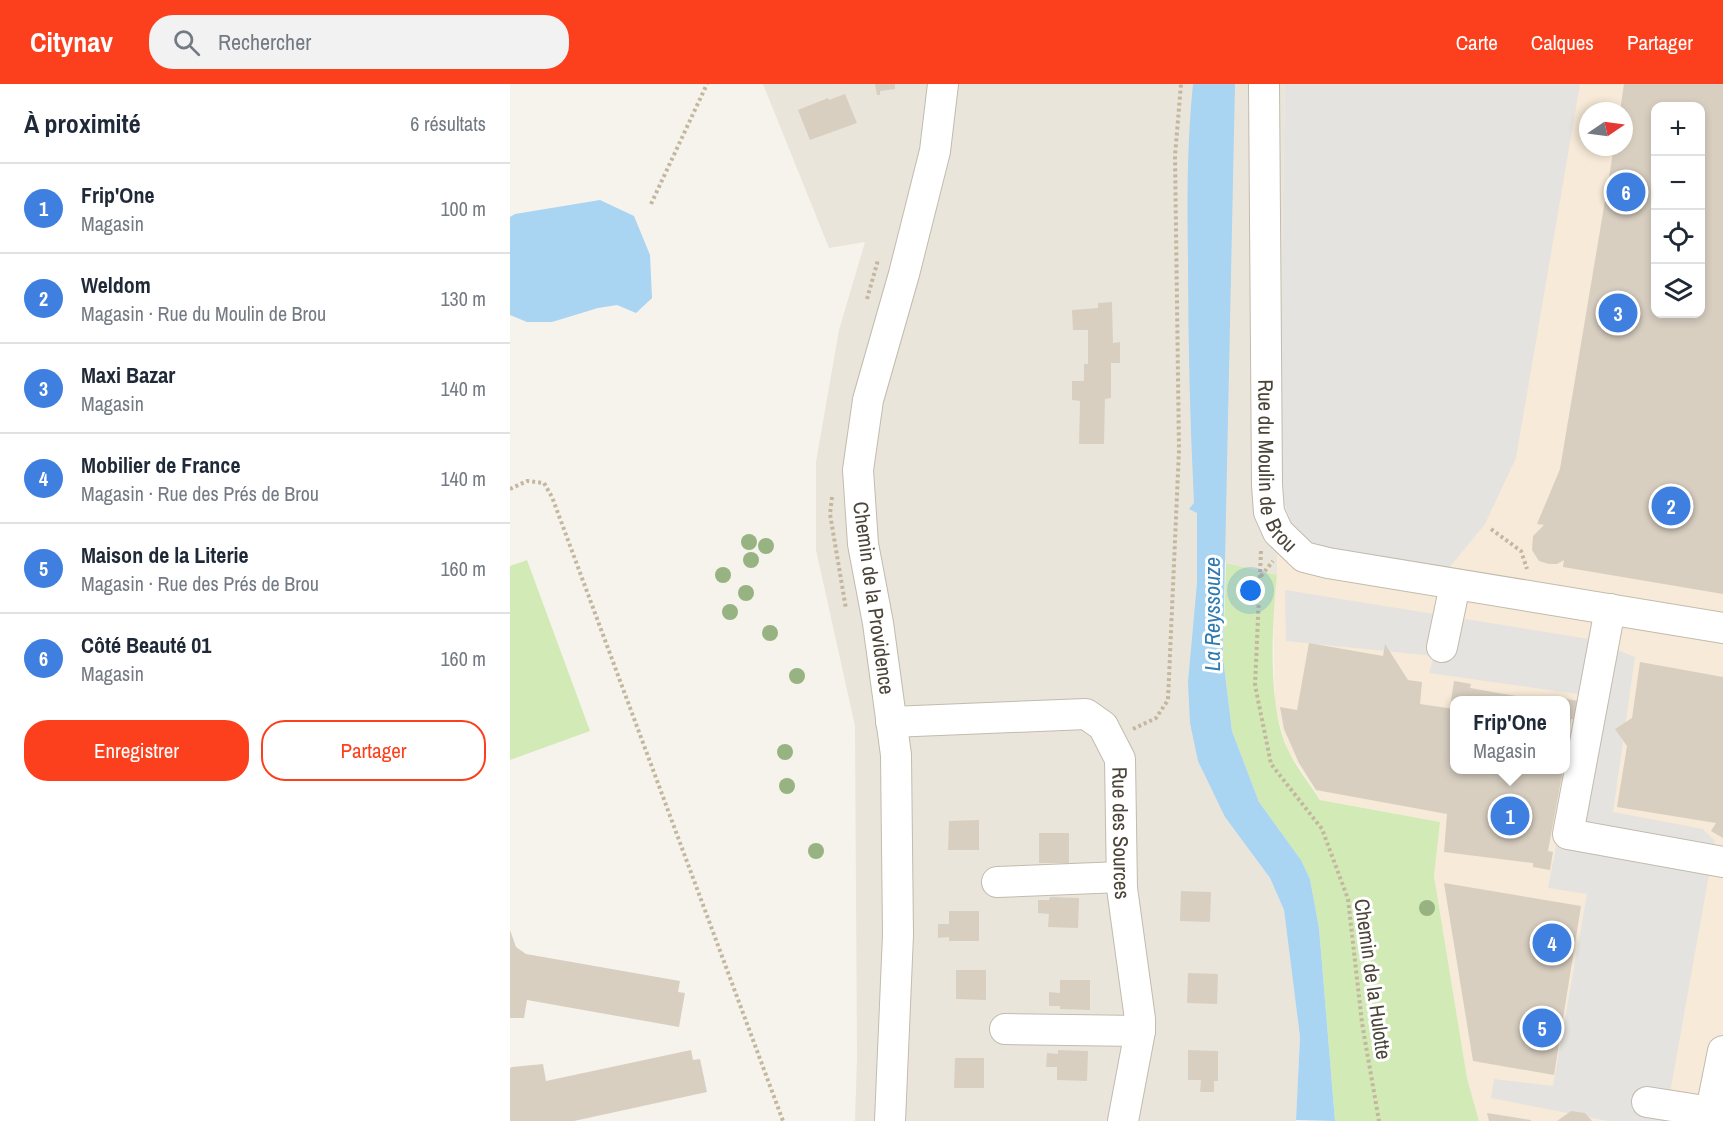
<!DOCTYPE html>
<html lang="fr">
<meta charset="utf-8">
<style>
:root{--surface:#fff;--page:#f2f2f3;--text:#1f2937;--muted:#747a83;--line:#e0e1e3;--accent:#fc3f1d}
body{margin:0;font-family:"Archivo Narrow",sans-serif;background:var(--page);color:var(--text)}
.controls{position:absolute;right:18px;top:18px;display:grid;overflow:hidden;border-radius:12px;box-shadow:0 3px 9px #0003}
.controls button{width:54px;height:54px;display:grid;place-items:center;padding:0;border:0;border-bottom:2px solid var(--line);background:var(--surface);color:var(--text);font:30px sans-serif}
.compass{position:absolute;left:1069px;top:18px;width:54px;height:54px;border-radius:50%;background:var(--surface);box-shadow:0 3px 9px #0003;rotate:77deg}
.you{position:absolute;left:741px;top:507px;width:21px;height:21px;margin:-15px;border:4px solid #fff;border-radius:50%;background:#1a73e8;box-shadow:0 0 0 9px #1a73e833}
.badge{display:grid;place-items:center;width:39px;height:39px;border-radius:50%;background:var(--accent);color:#fff;font-size:20px;font-weight:700}
.pin{position:absolute;translate:-50% -50%;border:3px solid #fff;box-shadow:0 2px 6px #0006}
.popup{position:absolute;left:940px;top:612px;width:120px;height:78px;box-sizing:border-box;display:grid;place-content:center;border-radius:12px;background:var(--surface);filter:drop-shadow(0 2px 4px #0005);font-size:20px;white-space:nowrap;color:var(--muted)}
.popup b{font-size:22px;color:var(--text)}
.popup::after{content:'';position:absolute;left:50%;top:100%;margin-left:-12px;border:12px solid transparent;border-top-color:var(--surface)}
.list{margin:0;padding:0;list-style:none}
h2{display:flex;justify-content:space-between;align-items:center;height:78px;margin:0;padding:0 24px;font-size:26px}
h2 small{font-size:20px;font-weight:400;color:var(--muted)}
.list li{display:grid;grid-template-columns:39px 1fr auto;gap:18px;align-items:center;box-sizing:border-box;height:90px;padding:0 24px;border-top:2px solid var(--line)}
.list b{display:block;font-size:22px;white-space:nowrap}
.list p{margin:0;font-size:20px;white-space:nowrap;color:var(--muted)}
.list em{font-size:20px;font-style:normal;color:var(--muted)}
.actions{display:flex;gap:12px;padding:18px 24px}
.actions a{flex:1;padding:14px 0;border:2px solid var(--accent);border-radius:24px;text-align:center;font-size:21px;color:var(--accent)}
.actions .main{background:var(--accent);color:#fff}
.icon{flex:none;width:33px;height:33px;fill:none;stroke:currentColor;stroke-width:2;stroke-linecap:round;stroke-linejoin:round}
.map{position:relative;flex:none;width:1213px;height:1037px;overflow:hidden}
header{display:flex;align-items:center;gap:36px;box-sizing:border-box;height:84px;padding:0 30px;background:var(--accent);color:#fff}
header strong{font-size:28px}
nav{display:flex;gap:33px;margin-inline-start:auto;font-size:21px}
.search{width:420px;height:54px;background:var(--page);display:flex;align-items:center;gap:15px;box-sizing:border-box;padding:0 21px;border-radius:24px;color:var(--muted);font-size:22px}
main{display:flex}
aside{flex:1;background:var(--surface)}
.map>svg:first-child{display:block}
.residential{fill:#eae5da}
.commercial{fill:#f7ead8;fill-rule:evenodd}
.green{fill:#d2eab5}
.parking{fill:#e5e3e0}
.water{fill:#a9d4f2}
.building{fill:#d8cfc1;fill-rule:evenodd}
.lines{fill:none;stroke-linecap:round;stroke-linejoin:round}
.minor-casing{stroke:#c2bbae;stroke-width:32}
.path{stroke:#c4b79f;stroke-width:4;stroke-dasharray:3 3;stroke-linecap:butt}
.minor{stroke:#fff;stroke-width:30}
.tree{fill:#97b381}
.labels{text-anchor:middle;dominant-baseline:central;stroke-width:6;stroke-linejoin:round;paint-order:stroke}
.street-label{font-size:21px;fill:#4b4439;stroke:#fff}
.water-label{font-size:22px;font-style:italic;fill:#2e7ab2;stroke:#fff}
</style>
<header>
<strong>Citynav</strong>
<div class="search"><svg class="icon" aria-label="search" viewBox="0 0 24 24"><circle cx="10" cy="10" r="6"/><path d="M15 15l6 6"/></svg>Rechercher</div>
<nav><a>Carte</a><a>Calques</a><a>Partager</a></nav>
</header>
<main>
<aside>
<h2>À proximité<small>6 résultats</small></h2>
<ul class="list">
<li><span class="badge" style="background:#3f7fe0">1</span><div><b>Frip'One</b><p>Magasin</p></div><em>100 m</em></li>
<li><span class="badge" style="background:#3f7fe0">2</span><div><b>Weldom</b><p>Magasin · Rue du Moulin de Brou</p></div><em>130 m</em></li>
<li><span class="badge" style="background:#3f7fe0">3</span><div><b>Maxi Bazar</b><p>Magasin</p></div><em>140 m</em></li>
<li><span class="badge" style="background:#3f7fe0">4</span><div><b>Mobilier de France</b><p>Magasin · Rue des Prés de Brou</p></div><em>140 m</em></li>
<li><span class="badge" style="background:#3f7fe0">5</span><div><b>Maison de la Literie</b><p>Magasin · Rue des Prés de Brou</p></div><em>160 m</em></li>
<li><span class="badge" style="background:#3f7fe0">6</span><div><b>Côté Beauté 01</b><p>Magasin</p></div><em>160 m</em></li>
</ul>
<div class="actions"><a class="main">Enregistrer</a><a>Partager</a></div>
</aside>
<div class="map">
<svg width="1213" height="1037" viewBox="0 0 1213 1037">
<rect width="100%" height="100%" fill="#f6f3ec"/>
<!-- residential -->
<polygon class="residential" points="253,0 775,0 767,491 716,479 687,451 687,499 715,733 760,794 774,826 790,953 786,1037 345,1037 347,975 345,642 306,466 306,378 329,246 355,158 319,164"/>
<!-- commercial -->
<path class="commercial" d="M 775,0 L 1213,0 L 1213,1037 L 969,1037 L 957,994 L 924,792 L 930,738 L 811,716 L 777,665 L 765,623 L 763,522 L 767,491 ZM 1146,22 L 1190,22 L 1190,230 L 1146,230 ZM 1078,27 L 1114,27 L 1114,63 L 1078,63 ZM 944,616 L 1056,616 L 1056,686 L 944,686 Z"/>
<!-- green -->
<g class="green">
<polygon points="17,476 80,647 0,676 0,482"/>
<path d="M 716,479 L 767,491 C 762,538 757,623 778,666 C 786,683 800,700 810,716 L 930,738 L 924,792 L 957,994 L 969,1037 L 825,1037 L 809,844 L 800,795 L 791,776 L 749,718 L 722,647 L 713,573 Z"/>
</g>
<!-- parking -->
<g class="parking">
<polygon points="775,0 1070,0 1006,374 975,440 935,489 862,476 786,454 768,401"/>
<polygon points="775,506 1079,555 1125,573 1103,728 1193,745 1205,757 1155,1037 1098,1037 981,1014 984,995 1043,1002 1077,810 1038,804 1075,611 919,589 924,572 776,557"/>
</g>
<!-- water -->
<g class="water">
<path d="M 683,0 L 725,0 L 713,573 L 722,647 L 749,718 L 791,776 L 800,795 L 809,844 L 825,1037 L 786,1036 L 790,953 L 774,826 L 760,794 L 715,733 L 688,677 L 680,639 L 678,598 L 687,499 L 687,429 L 679,425 L 684,419 C 680,338 678,258 678,177 C 677,118 677,59 683,0 Z"/>
<polygon points="90,116 124,132 140,171 142,214 126,229 107,221 88,224 42,238 17,238 0,231 0,133 5,130"/>
</g>
<!-- building -->
<g class="building">
<polygon points="365,0 385,0 385,5 370,7 370,11 367,11"/>
<path d="M 1114,0 L 1213,0 L 1213,510 L 1053,483 L 1054,476 L 1047,480 L 1039,480 L 1029,477 L 1022,466 L 1023,452 L 1034,441 L 1027,440 L 1050,385 L 1104,63 L 1114,63 L 1114,27 L 1110,27 ZM 1146,22 L 1190,22 L 1190,230 L 1146,230 Z"/>
<polygon points="335,10 347,39 300,56 288,26 318,14 319,16"/>
<polygon points="602,218 603,259 610,258 610,279 601,279 601,314 595,315 594,360 569,360 570,317 562,316 562,297 574,297 574,280 578,280 578,246 563,246 562,226 588,224 588,219"/>
<polygon points="799,559 873,572 875,560 898,596 912,598 910,620 944,625 944,686 1053,686 1038,767 1043,768 1040,786 1023,783 1023,779 934,768 937,730 806,706 789,679 774,645 770,623 787,626"/>
<polygon points="1130,578 1213,593 1213,754 1201,747 1206,739 1107,723 1117,662 1105,645 1122,634"/>
<polygon points="944,597 961,600 960,604 1029,616 941,617"/>
<polygon points="1051,614 1069,617 1066,636 1061,635 1057,662 1056,616 1051,616"/>
<polygon points="469,736 469,766 438,766 439,737"/>
<rect x="529" y="749" width="30" height="30"/>
<polygon points="934,799 1071,822 1044,991 963,977"/>
<polygon points="671,807 701,808 700,838 670,837"/>
<polygon points="540,813 569,814 568,844 538,843 539,830 528,829 528,816 539,816"/>
<polygon points="439,827 469,827 469,857 439,857 439,853 428,854 428,840 439,840"/>
<polygon points="0,846 6,863 16,870 170,897 168,908 175,909 169,943 17,916 14,934 0,934"/>
<polygon points="446,886 476,886 476,916 446,915"/>
<polygon points="678,889 708,890 707,920 677,919"/>
<polygon points="550,896 580,896 580,926 550,925 550,922 539,922 539,908 550,909"/>
<polygon points="181,966 183,976 190,975 197,1008 64,1037 0,1037 0,984 2,983 33,980 36,997"/>
<polygon points="548,966 578,967 577,997 547,996 547,983 536,983 537,969 548,970"/>
<polygon points="678,966 708,967 708,997 704,997 704,1008 690,1008 691,996 678,996"/>
<polygon points="445,974 474,974 474,1004 444,1004"/>
<polygon points="1061,1027 1075,1029 1082,1037 1047,1037"/>
<polygon points="977,1029 1021,1036 1021,1037 979,1037"/>
</g>
<g class="lines">
<!-- minor casing -->
<g class="minor-casing">
<g id="minor">
<path id="s1" d="M 754,0 L 757,401 L 759,428 L 768,448 L 794,473 L 818,479 L 1213,544"/>
<polyline points="1100,525 1058,750 1213,778"/>
<polyline points="932,563 945,501"/>
<path id="s2" d="M 381,638 L 576,630 L 593,642 L 610,675 L 612,804 L 630,935 L 630,947 L 613,1037"/>
<polyline points="487,798 611,793"/>
<polyline points="495,945 630,947"/>
<polyline points="1137,1018 1201,1028"/>
<polyline points="380,1037 388,851 386,671 368,539 353,460 348,386 358,316 394,190 425,67 433,0"/>
<polyline points="1199,1037 1213,967"/>
</g>
</g>
<!-- path -->
<g class="path">
<polyline points="141,120 197,0"/>
<polyline points="357,215 368,176"/>
<polyline points="0,405 17,397 34,399 42,413 273,1037"/>
<polyline points="322,413 320,430 336,525"/>
<polyline points="981,445 1011,467 1017,485"/>
<polyline points="751,467 745,601 761,680 812,745 838,815 852,939 869,1037"/>
<polyline points="751,492 763,477"/>
<polyline points="623,645 646,634 658,616 669,366 665,72 671,0"/>
</g>
<!-- minor -->
<use href="#minor" class="minor"/>
</g>
<!-- trees -->
<g class="tree">
<circle cx="239" cy="458" r="8"/>
<circle cx="256" cy="462" r="8"/>
<circle cx="241" cy="476" r="8"/>
<circle cx="213" cy="491" r="8"/>
<circle cx="236" cy="509" r="8"/>
<circle cx="220" cy="528" r="8"/>
<circle cx="260" cy="549" r="8"/>
<circle cx="287" cy="592" r="8"/>
<circle cx="275" cy="668" r="8"/>
<circle cx="277" cy="702" r="8"/>
<circle cx="306" cy="767" r="8"/>
<circle cx="917" cy="824" r="8"/>
</g>
<g class="labels">
<!-- street labels -->
<g class="street-label">
<text stroke="none"><textPath href="#s1" startOffset="384">Rue du Moulin de Brou</textPath></text>
<text transform="translate(364 514) rotate(82)">Chemin de la Providence</text>
<text stroke="none"><textPath href="#s2" startOffset="327">Rue des Sources</textPath></text>
<text transform="translate(863 895) rotate(82)">Chemin de la Hulotte</text>
</g>
<!-- water labels -->
<g class="water-label">
<text transform="translate(702 530) rotate(-90)">La Reyssouze</text>
</g>
</g>
</svg>
<div class="controls">
<button>+</button>
<button>−</button>
<button><svg class="icon" aria-label="locate" viewBox="0 0 24 24"><circle cx="12" cy="12" r="6"/><path d="M12 2v4M12 18v4M2 12h4M18 12h4"/></svg></button>
<button><svg class="icon" aria-label="layers" viewBox="0 0 24 24"><path d="M12 4l9 5-9 5-9-5zM3 14l9 5 9-5"/></svg></button>
</div>
<svg class="compass" viewBox="-18 -18 36 36"><path d="M0-13l5 13h-10z" fill="#e53935"/><path d="M0 13l5-13h-10z" fill="#747a83"/></svg>
<div class="you"></div>
<div class="pin badge" style="left:1000px;top:732px;background:#3f7fe0">1</div>
<div class="popup"><b>Frip'One</b>Magasin</div>
<div class="pin badge" style="left:1161px;top:422px;background:#3f7fe0">2</div>
<div class="pin badge" style="left:1108px;top:229px;background:#3f7fe0">3</div>
<div class="pin badge" style="left:1042px;top:859px;background:#3f7fe0">4</div>
<div class="pin badge" style="left:1032px;top:944px;background:#3f7fe0">5</div>
<div class="pin badge" style="left:1116px;top:108px;background:#3f7fe0">6</div>
</div>
</main>
